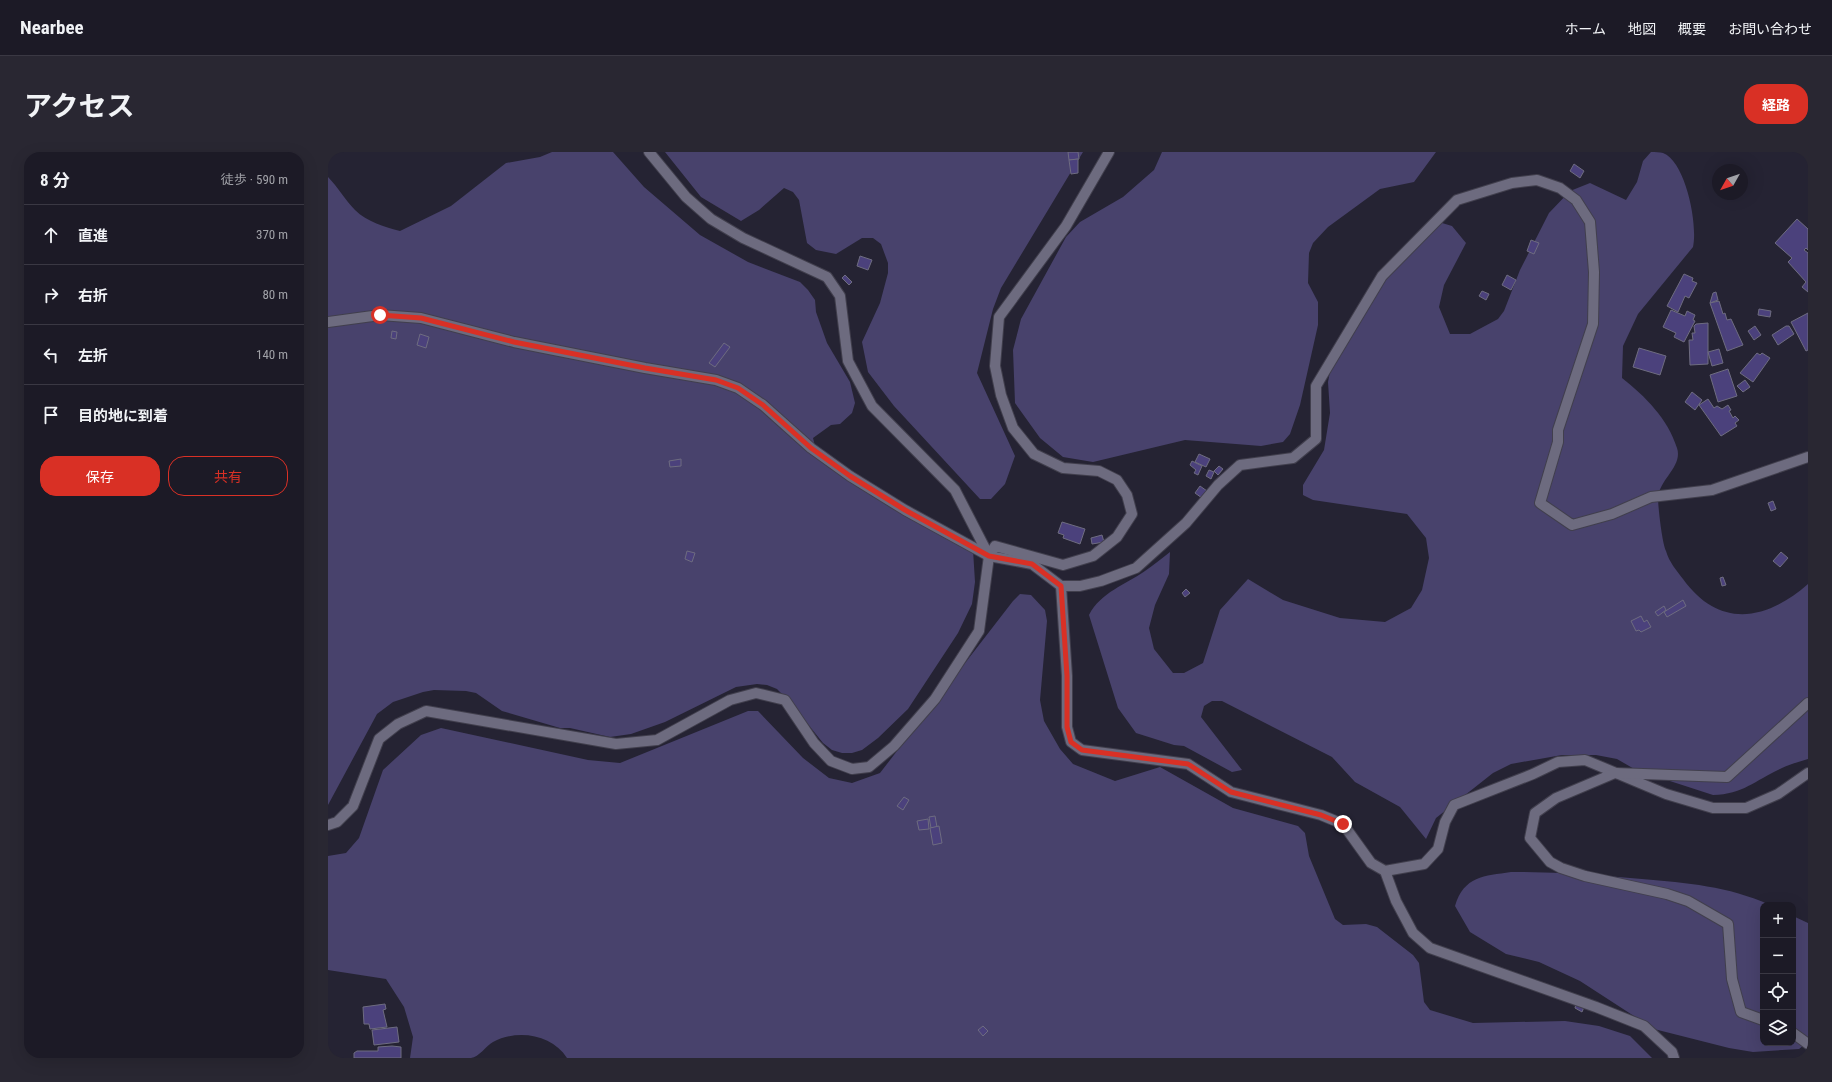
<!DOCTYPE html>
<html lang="ja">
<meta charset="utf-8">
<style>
:root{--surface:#1c1a26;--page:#292732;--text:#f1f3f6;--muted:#a0a1a7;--line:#3a3843;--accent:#d93025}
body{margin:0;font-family:"Roboto Condensed","Noto Sans JP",sans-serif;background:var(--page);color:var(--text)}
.controls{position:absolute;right:12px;bottom:12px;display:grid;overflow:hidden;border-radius:8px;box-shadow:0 4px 16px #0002}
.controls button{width:36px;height:36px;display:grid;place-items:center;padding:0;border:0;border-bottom:1px solid var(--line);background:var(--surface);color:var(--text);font:20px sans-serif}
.compass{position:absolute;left:1384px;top:12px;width:36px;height:36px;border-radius:50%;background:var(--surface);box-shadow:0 4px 16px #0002;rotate:230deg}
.stop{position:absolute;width:12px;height:12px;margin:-9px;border:3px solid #d93025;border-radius:50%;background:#fff}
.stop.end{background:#d93025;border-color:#fff;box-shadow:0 1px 4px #0008}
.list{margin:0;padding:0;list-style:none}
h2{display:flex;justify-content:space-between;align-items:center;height:52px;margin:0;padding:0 16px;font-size:17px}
h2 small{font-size:13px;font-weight:400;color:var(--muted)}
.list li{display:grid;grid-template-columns:26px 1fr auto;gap:12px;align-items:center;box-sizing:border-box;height:60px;padding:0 16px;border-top:1px solid var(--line)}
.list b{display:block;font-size:15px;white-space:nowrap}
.list em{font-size:13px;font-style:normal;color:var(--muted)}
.actions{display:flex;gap:8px;padding:12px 16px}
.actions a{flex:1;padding:9px 0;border:1px solid var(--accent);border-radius:16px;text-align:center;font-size:14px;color:var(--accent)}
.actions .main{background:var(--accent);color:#fff}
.icon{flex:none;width:22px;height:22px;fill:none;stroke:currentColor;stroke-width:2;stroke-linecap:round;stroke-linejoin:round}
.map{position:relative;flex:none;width:1480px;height:906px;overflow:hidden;border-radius:16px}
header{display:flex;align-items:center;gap:24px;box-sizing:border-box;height:56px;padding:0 20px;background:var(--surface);border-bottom:1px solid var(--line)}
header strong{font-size:19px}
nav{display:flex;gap:22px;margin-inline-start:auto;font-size:14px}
.intro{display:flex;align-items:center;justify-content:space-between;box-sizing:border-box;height:96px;padding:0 24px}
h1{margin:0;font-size:28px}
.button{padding:10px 18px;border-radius:16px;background:var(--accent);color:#fff;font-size:14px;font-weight:700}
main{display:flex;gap:24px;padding:0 24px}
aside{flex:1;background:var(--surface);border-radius:16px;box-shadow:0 4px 16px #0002}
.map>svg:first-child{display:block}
.green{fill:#48426c}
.building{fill:#4b417c;stroke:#6e6c80}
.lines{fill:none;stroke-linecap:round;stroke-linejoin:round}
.minor-casing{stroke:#413f4d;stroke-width:12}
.tertiary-casing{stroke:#413f4d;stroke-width:12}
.minor{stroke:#6d6b7f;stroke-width:10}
.tertiary{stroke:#6d6b7f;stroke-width:10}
.route{stroke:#d93025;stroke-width:5}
</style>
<header>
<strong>Nearbee</strong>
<nav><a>ホーム</a><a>地図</a><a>概要</a><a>お問い合わせ</a></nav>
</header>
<div class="intro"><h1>アクセス</h1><a class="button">経路</a></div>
<main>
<aside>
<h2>8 分<small>徒歩 · 590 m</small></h2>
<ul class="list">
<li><svg class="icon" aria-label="ahead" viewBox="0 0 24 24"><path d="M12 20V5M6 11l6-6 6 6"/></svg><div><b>直進</b></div><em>370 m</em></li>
<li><svg class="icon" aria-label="right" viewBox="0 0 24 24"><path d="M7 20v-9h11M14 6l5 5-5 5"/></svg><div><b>右折</b></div><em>80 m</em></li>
<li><svg class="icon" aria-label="left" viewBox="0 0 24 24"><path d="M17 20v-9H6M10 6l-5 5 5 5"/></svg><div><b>左折</b></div><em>140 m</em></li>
<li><svg class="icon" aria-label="arrive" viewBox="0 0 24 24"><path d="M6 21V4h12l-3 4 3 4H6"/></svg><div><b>目的地に到着</b></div></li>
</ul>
<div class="actions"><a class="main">保存</a><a>共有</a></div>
</aside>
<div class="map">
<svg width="1480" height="906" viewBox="0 0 1480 906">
<rect width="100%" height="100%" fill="#252333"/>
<!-- green -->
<g class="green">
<path d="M 224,0 L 285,0 L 316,35 L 372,83 L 420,110 L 472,130 L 480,138 L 487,148 L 488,160 L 499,191 L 522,230 L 527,251 L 524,261 L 512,272 L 503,273 L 485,286 L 488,298 L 645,398 L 647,430 L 644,452 L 630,481 L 580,557 L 550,586 L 534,598 L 524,601 L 514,601 L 504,598 L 495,591 L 463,551 L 449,537 L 439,533 L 429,532 L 408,535 L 337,570 L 303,582 L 282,585 L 242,576 L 232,576 L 174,559 L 148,541 L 138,539 L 106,538 L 95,540 L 65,550 L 49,562 L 0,653 L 0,25 C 10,35 17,48 27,58 C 39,70 57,75 72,79 L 123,54 L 178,11 L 212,5 Z"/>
<polygon points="337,0 755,0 673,136 665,157 649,221 687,304 677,332 663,347 652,347 566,254 540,220 534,190 552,151 560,121 560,111 553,92 545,86 534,86 508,102 488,98 479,91 471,48 465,40 456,36 431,58 413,69 373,45"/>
<polygon points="834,0 1108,0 1086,30 1052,37 1000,75 985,91 981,101 980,131 990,150 990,173 972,253 962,282 955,290 933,294 857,288 765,310 735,305 712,286 687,251 685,198 693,167 738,85 752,70 795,45 826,18"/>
<path d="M 1323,0 C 1327,0 1332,0 1335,1 C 1358,10 1370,73 1365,95 L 1310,162 L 1295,194 L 1294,226 C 1317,244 1340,267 1349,296 C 1355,314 1332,327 1330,345 C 1330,355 1334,390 1338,399 C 1341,410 1349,419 1355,427 C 1391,477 1438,469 1480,432 L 1480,607 C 1471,610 1462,612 1454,616 C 1427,628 1416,642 1385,643 L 1308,618 L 1289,607 L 1268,603 L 1234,603 L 1183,612 L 1165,621 L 1108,666 L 1098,687 L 1072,655 L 1027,630 L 1004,605 L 894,549 L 884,549 L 876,554 L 873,565 L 914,618 L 904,620 L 856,594 L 846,593 L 808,581 L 790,556 L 761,463 C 773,440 797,433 817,419 C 826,413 834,406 842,400 L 841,422 L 827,453 L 821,476 L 826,497 L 845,521 L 856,521 L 875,511 L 892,458 L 920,427 L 955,448 L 1012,466 L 1057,470 L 1083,456 L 1094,438 L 1101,406 L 1098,386 L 1079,362 L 985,348 L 975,343 L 975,333 L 996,298 L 1002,261 L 1000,230 L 1004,209 L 1049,136 L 1106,76 L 1114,71 L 1124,74 L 1138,91 L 1116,133 L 1111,155 L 1122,182 L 1142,182 L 1170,167 L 1176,159 L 1192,118 L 1221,61 L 1242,39 L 1262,31 L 1298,48 L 1309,30 L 1315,9 Z"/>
<path d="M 692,442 L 703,443 L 717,458 L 719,469 L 712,548 L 716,569 L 732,597 L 745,612 L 787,629 L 832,615 L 905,656 L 970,674 L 977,681 L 981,704 L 1007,767 L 1015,773 L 1038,772 L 1049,775 L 1085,803 L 1091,811 L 1096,850 L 1102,858 L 1145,871 L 1237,869 L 1271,874 L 1302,884 L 1324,906 L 239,906 C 224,882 189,877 165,890 C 158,894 151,905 143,906 C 123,906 102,906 82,906 L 85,885 L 76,855 L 58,827 L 0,818 L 0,704 L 18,701 L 31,686 L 55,618 L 93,583 L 113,576 L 260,608 L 292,611 L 420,559 L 430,559 L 475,606 L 501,626 L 524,631 L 552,621 L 685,449 Z"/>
<path d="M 1183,720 C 1227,720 1270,723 1314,727 C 1359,731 1400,734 1442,753 L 1435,753 L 1435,891 L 1465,891 L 1465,764 L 1480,771 L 1480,890 L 1471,897 L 1425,900 L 1401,896 L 1326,877 L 1252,829 L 1211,810 L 1178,802 L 1142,780 L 1127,754 C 1136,724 1156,724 1183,720 Z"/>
</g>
<!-- building -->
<g class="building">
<polygon points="740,0 750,0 751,7 741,8"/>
<polygon points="750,7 750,21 743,22 741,8"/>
<polygon points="1246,12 1256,19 1252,26 1242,19"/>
<polygon points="1469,67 1480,77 1480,98 1478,96 1476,98 1480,101 1480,140 1474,135 1478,130 1460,110 1464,106 1447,91"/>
<polygon points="1203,88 1211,91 1206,102 1199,99"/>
<polygon points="532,104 544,108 540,118 529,114"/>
<polygon points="1356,122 1365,126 1364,129 1369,131 1361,146 1357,144 1350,160 1339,154"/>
<polygon points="517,123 524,130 521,133 514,126"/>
<polygon points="1179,123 1188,128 1183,138 1174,133"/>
<polygon points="1154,139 1161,142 1158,148 1151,144"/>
<polygon points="1388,140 1390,148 1382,151 1385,141"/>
<polygon points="1391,149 1395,162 1397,161 1399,168 1403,167 1415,193 1399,199 1382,151"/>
<polygon points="1431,157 1443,159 1442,165 1430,163"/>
<polygon points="1343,158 1357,164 1359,159 1367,163 1365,168 1367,169 1356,190 1346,185 1348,181 1335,175"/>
<polygon points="1480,161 1480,198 1478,199 1463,170"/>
<polygon points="1380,171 1380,212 1362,213 1361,188 1365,188 1364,181 1367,181 1366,174 1368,172"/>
<polygon points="1427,174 1433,183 1426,188 1420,179"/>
<polygon points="1458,174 1461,174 1466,182 1450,193 1444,183"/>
<polygon points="64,179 69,180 68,187 63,186"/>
<polygon points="92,182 101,185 98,196 89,193"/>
<polygon points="396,191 402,195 387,215 381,211"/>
<polygon points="1311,196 1338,204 1332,223 1305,215"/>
<polygon points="1391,197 1395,211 1384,214 1380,200"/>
<polygon points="1429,201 1432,203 1434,201 1442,206 1425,230 1412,221"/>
<polygon points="1400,217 1409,244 1390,250 1382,223"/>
<polygon points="1417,228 1422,235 1415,240 1409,234"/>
<polygon points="1364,240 1374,248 1367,258 1357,250"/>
<polygon points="1380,247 1386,256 1389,254 1394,257 1400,253 1403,258 1401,259 1405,266 1407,264 1411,268 1407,271 1409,274 1393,284 1371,253"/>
<polygon points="871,302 882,307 878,315 867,310"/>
<polygon points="353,307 353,314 342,315 341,309"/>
<polygon points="864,309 874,314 870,323 866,321 868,318 862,313"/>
<polygon points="891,314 895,317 890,323 886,319"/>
<polygon points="881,318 886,320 883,327 878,324"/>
<polygon points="872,334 879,339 874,346 867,341"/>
<polygon points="1445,349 1448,357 1443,359 1440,351"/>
<polygon points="734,370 757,377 752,392 735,386 736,383 730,381"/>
<polygon points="774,383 776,390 764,392 763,386"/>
<polygon points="359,399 367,401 364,410 357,407"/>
<polygon points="1453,400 1460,406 1452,415 1445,409"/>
<polygon points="1395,425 1398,433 1394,434 1392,426"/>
<polygon points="858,437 862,441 857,445 854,441"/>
<polygon points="1355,448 1358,454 1339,465 1336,460"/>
<polygon points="1336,454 1338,458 1330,464 1327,460"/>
<polygon points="1313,464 1316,470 1319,468 1323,475 1313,480 1311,478 1308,479 1303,469"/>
<polygon points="576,645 581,648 575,658 569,654"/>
<polygon points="607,664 609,675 603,676 601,665"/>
<polygon points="600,667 601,677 591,678 589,669"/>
<polygon points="611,674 614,691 605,693 602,676"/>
<polygon points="57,852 58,857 55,858 59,875 42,877 41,872 36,872 35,855"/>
<polygon points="1248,852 1256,855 1254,860 1247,856"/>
<polygon points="655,874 660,879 655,884 650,878"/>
<polygon points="69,875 71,890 46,893 44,878"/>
<polygon points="64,894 73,895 73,906 26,906 26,901 29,899 50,899 50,895"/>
</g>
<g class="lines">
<!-- minor casing -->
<g class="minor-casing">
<g id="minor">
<polyline points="0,170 52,163 93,166 186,190 317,216 388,228 410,236 435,253 483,296 522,324 577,358 661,404 704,412 733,434 752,434 773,429 808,416 858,371 890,333 912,313 965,306 988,287 988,234 1054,124 1129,48 1184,31 1209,28 1232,36 1248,48 1262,70 1266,120 1265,172 1230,278 1230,290 1212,351 1244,373 1284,362 1323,345 1384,338 1480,305"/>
<polyline points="661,404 667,394 735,413 765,404 789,385 804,362 799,343 789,328 771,319 735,316 706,302 685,276 673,243 667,214 671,165 738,74 781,0"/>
<polyline points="733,434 739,524 739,575 743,590 754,598 860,612 903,640 993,663 1015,672 1043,711 1057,719 1096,712 1110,697 1117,670 1126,653 1205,622 1230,610 1257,608 1338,642 1385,656 1418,656 1450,642 1480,621"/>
<polyline points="1057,719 1068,749 1085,781 1102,796 1268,855 1316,874 1344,900 1346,906"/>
<polyline points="1435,868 1413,860 1404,827 1400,772 1360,749 1339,742 1257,724 1233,716 1222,710 1202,686 1207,661 1228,646 1287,621 1399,625 1480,551"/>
<polyline points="1465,881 1480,892"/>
</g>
</g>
<!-- tertiary casing -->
<g class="tertiary-casing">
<polyline id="tertiary" points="0,673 9,670 25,654 51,587 70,572 98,559 288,592 329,588 402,548 428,541 457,548 486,591 503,609 524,617 541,615 566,594 607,547 651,479 661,404 627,338 544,254 520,209 512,144 499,125 415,86 383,67 358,45 321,0"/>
</g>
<!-- minor -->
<use href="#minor" class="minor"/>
<!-- tertiary -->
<use href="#tertiary" class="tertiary"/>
</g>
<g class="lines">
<!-- route -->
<polyline class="route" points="52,163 93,166 186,190 317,216 388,228 410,236 435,253 483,296 522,324 577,358 661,404 704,412 733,434 739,524 739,575 743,590 754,598 860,612 903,640 993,663 1015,672"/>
</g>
</svg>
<div class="controls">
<button>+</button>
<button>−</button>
<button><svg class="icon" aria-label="locate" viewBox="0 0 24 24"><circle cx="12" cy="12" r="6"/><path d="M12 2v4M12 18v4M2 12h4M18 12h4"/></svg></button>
<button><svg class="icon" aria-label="layers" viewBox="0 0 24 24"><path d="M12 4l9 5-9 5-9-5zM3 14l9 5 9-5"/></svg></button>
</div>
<svg class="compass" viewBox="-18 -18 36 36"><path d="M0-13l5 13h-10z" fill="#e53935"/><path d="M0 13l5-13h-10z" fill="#a0a1a7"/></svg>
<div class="stop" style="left:52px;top:163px"></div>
<div class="stop end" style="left:1015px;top:672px"></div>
</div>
</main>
